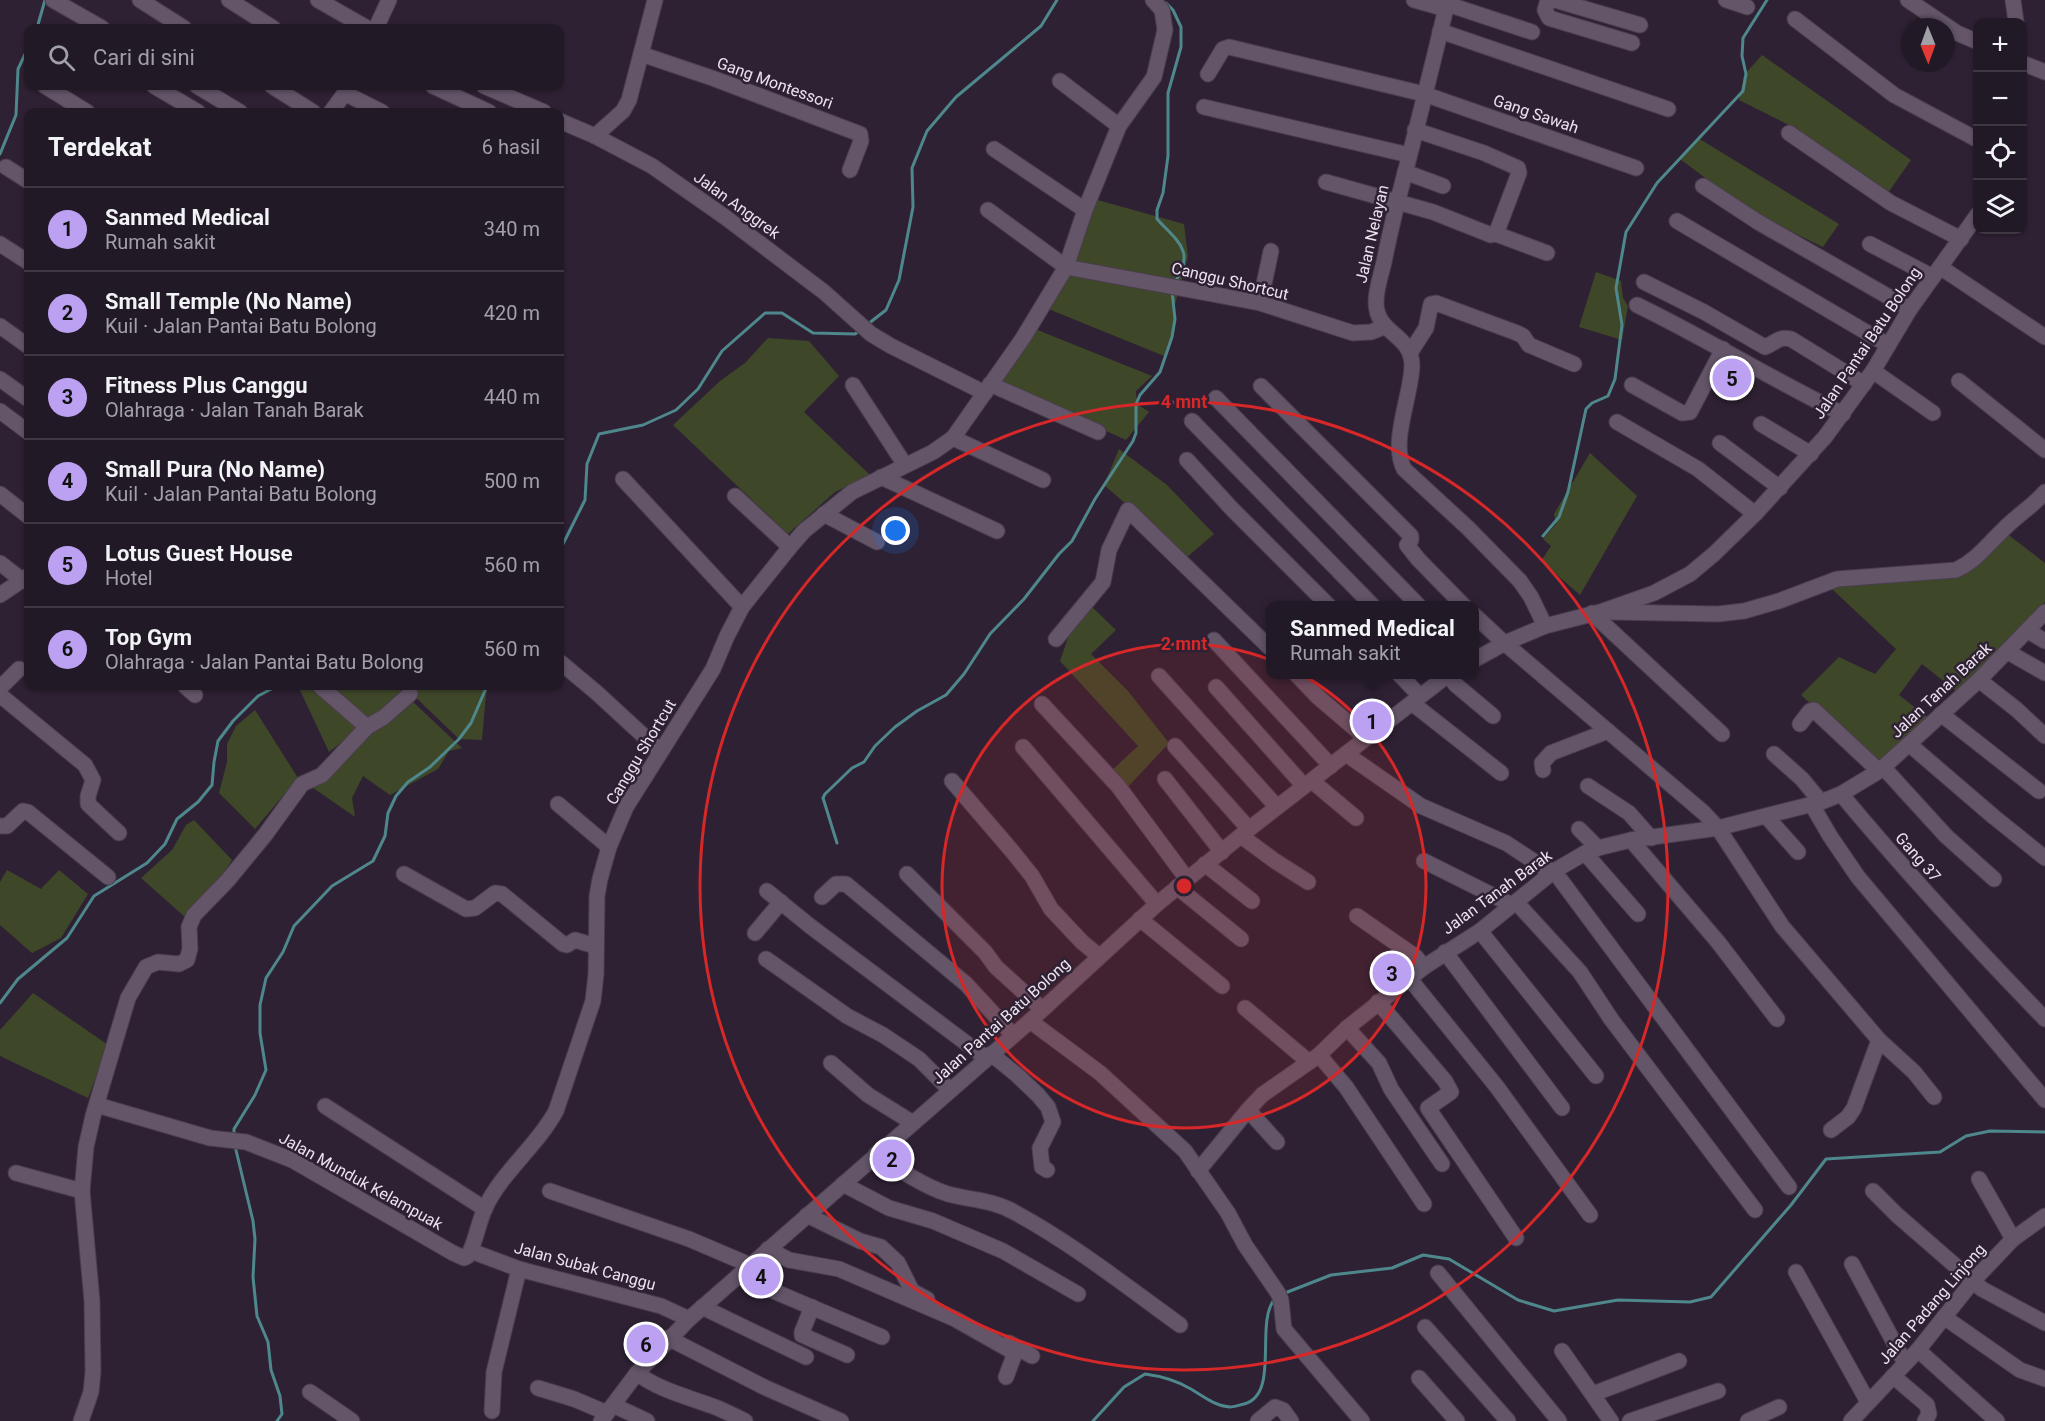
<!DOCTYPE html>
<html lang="id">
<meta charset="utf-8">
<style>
:root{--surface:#221926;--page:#2a222e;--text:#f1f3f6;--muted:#a2a0a7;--line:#3f3843;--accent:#bca0f2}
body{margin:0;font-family:Roboto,sans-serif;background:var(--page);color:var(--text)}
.controls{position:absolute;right:18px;top:18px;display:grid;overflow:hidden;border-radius:12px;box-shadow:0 2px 4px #0004}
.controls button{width:54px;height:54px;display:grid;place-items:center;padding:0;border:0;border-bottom:2px solid var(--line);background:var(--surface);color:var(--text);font:30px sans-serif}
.compass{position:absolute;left:1901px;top:18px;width:54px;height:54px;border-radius:50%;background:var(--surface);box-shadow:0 2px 4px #0004;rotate:179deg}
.you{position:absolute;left:896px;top:531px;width:21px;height:21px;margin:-15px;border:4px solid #fff;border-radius:50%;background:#1a73e8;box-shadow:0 0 0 9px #1a73e833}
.badge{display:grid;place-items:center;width:39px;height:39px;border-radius:50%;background:var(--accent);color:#111;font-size:20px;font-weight:700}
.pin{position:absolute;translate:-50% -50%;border:3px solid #fff;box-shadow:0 2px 6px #0006}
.popup{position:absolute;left:1266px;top:601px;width:213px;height:78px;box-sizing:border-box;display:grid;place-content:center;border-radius:12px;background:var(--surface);filter:drop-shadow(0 2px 4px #0005);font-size:20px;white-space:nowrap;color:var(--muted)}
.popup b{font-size:22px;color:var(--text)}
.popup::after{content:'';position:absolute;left:50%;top:100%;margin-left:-12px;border:12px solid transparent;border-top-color:var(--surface)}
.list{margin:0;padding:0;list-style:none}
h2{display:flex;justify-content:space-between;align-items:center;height:78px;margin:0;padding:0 24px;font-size:26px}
h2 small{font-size:20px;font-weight:400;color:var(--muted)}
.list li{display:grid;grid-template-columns:39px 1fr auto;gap:18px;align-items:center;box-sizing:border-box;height:84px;padding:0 24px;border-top:2px solid var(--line)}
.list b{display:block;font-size:22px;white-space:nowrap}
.list p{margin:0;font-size:20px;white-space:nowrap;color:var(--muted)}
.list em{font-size:20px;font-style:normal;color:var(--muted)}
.icon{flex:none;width:33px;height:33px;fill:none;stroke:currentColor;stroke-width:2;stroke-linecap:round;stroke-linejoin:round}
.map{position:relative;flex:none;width:2045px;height:1421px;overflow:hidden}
.search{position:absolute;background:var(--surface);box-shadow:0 2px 4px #0004;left:24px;top:24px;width:540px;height:66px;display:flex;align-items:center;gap:15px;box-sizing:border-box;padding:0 21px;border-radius:12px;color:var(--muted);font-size:22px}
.panel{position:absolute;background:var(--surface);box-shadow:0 2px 4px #0004;left:24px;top:108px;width:540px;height:582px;border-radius:12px}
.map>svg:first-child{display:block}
.green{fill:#3f4729}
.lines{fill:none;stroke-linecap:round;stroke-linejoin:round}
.stream{stroke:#4e888c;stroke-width:3}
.minor-casing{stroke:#493e4d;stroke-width:17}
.minor{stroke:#645569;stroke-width:15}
.ring{fill:none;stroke:#d62828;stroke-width:3}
.labels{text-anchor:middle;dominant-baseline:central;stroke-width:5;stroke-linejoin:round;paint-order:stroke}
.street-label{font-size:16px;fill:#ece3ef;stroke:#2e2133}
.centre{fill:#d62828;stroke:#2e2133;stroke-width:3}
.ring-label{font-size:18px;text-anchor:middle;font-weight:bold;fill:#d62828;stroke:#2e2133;stroke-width:5;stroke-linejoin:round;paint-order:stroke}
</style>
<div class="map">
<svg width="2045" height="1421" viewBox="0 0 2045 1421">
<rect width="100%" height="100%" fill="#2e2133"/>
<!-- green -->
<g class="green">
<polygon points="1762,55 1911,160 1888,193 1797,129 1739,100 1744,75"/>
<polygon points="1698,138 1839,224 1823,247 1751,212 1680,159"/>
<polygon points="1094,199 1184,224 1188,257 1175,304 1175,329 1164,356 1046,308"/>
<polygon points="1596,272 1621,281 1623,298 1628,306 1622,340 1579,327"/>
<polygon points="1035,329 1152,376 1136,391 1137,404 1149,412 1126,440 997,382"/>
<polygon points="768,338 809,341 839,376 804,412 870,475 835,492 788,534 673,425 720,381 745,363"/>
<polygon points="1119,449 1167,485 1214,534 1187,557 1104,485"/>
<polygon points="1590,453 1637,496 1580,595 1541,561 1551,546 1543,539 1556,524 1554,514"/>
<polygon points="2006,533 2045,563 2045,602 2018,635 1956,691 1922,664 1899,695 1930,719 1878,765 1801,695 1839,657 1875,674 1896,649 1833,590 1838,583 1962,576"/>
<polygon points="1091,606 1116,630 1091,654 1128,691 1169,743 1125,790 1110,772 1138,746 1060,661 1071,629"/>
<polygon points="298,686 489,686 486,694 482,740 459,739 408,690 329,752"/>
<polygon points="411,700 462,748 449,751 438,769 390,795 363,776 352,798 355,817 309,785"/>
<polygon points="255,710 298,778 255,829 219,793 227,762 227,744 236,726"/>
<polygon points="194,820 232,860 213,890 185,917 141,878 172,850 186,825"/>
<polygon points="7,870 41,889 59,870 88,894 61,938 32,953 0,925 0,882"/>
<polygon points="33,993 108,1045 88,1098 0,1056 0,1030"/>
</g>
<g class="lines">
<!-- stream -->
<g class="stream">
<path d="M 1166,3 L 1173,10 L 1181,27 L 1181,47 L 1168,93 L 1168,156 L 1163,193 L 1157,210 L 1157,219 C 1177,241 1196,251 1175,282"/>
<polyline points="37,28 45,0"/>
<polyline points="0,154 16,115 18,69 28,48"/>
<polyline points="868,324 886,310 899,280 913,207 912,168 927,131 956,97 1041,26 1057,0"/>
<polyline points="1543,536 1559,517 1568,492 1586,409 1592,403 1608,396 1615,379 1622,325 1616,288 1626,232 1657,183 1743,91 1746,74 1742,56 1743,38 1767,0"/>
<polyline points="560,550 585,500 587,464 599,434 643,425 676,410 698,389 722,351 765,313 782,313 813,333 855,334 861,330"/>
<polyline points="837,843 823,798 825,794 852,768 864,762 875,746 895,727 917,711 946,695 964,674 990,634 1024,599 1059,554 1072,541 1095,499 1133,441 1136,433 1136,404 1140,395 1160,372 1172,337 1175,319 1172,291"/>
<polyline points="0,1003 18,979 67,938 94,896 147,863 165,844 177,819 198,802 212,785 214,762 218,741 233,721 258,696 277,686"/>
<polyline points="234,1136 234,1129 255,1095 266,1070 260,1033 260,1005 266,978 283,952 294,926 332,886 373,861 385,836 388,813 396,796 408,782 430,767 459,739 471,723 487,686"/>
<polyline points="235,1146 253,1221 255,1239 253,1277 257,1316 268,1342 271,1370 280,1396 282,1414 277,1421"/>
<polyline points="1285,1293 1331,1275 1392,1268 1423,1255 1449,1259 1518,1300 1554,1311 1618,1300 1690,1302 1711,1297 1791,1205 1826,1159 1940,1152 1966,1136 1990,1131 2045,1132"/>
<path d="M 1093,1421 L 1124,1387 L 1145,1374 C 1160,1376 1175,1380 1189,1388 C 1202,1395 1214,1406 1230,1407 C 1234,1407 1239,1405 1244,1404 C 1280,1395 1255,1324 1274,1300"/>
</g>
<!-- minor casing -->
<g class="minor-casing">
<g id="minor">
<polyline points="53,0 102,28"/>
<polyline points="140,0 184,28"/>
<polyline points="229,0 273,28"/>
<polyline points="318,0 367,28"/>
<polyline points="1414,0 1446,9"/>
<path d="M 1448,0 C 1434,58 1420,116 1405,173 C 1397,203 1390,232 1384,262 C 1381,275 1376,289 1376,302 C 1376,335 1412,333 1412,366 C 1411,397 1390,442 1404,469 L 1468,528 L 1520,581 L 1531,597 L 1545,626"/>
<polyline points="1548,0 1545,10 1549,18 1632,43"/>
<polyline points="1555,0 1640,25"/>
<polyline points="1726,0 1747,7"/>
<polyline points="1908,0 1957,33 1978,42"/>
<polyline points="2013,0 2016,22"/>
<polyline points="1447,4 1532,32"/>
<polyline points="1795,19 1894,95 1978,140"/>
<polyline points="376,28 389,0"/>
<polyline points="1440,31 1668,109"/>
<polyline points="641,54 715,79 860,134 861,141 850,170"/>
<polyline points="2022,63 2045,72"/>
<polyline points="1208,74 1223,49 1229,47 1424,94 1636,168"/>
<polyline points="1060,81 1119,126"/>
<polyline points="45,86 87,112"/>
<polyline points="154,86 198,112"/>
<polyline points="197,86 240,112"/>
<polyline points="272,86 313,112"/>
<polyline points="433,86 489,112"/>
<polyline points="484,86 544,112"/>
<polyline points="346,94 382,112"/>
<polyline points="1204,107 1409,155"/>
<polyline points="331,112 350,86"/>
<polyline points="560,121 595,136 652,166 725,217 824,292 871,334 891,346 985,393"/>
<polyline points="1415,130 1484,153 1518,168 1519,173 1496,234"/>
<polyline points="1789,133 1891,203 1961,239"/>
<polyline points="595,136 623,111 629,100 655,0"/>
<polyline points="994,149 1085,210"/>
<polyline points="6,167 28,181"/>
<polyline points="1405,172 1443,186"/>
<polyline points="1326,182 1433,212 1491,235 1496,234 1547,253"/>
<polyline points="1703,186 1758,222 1910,309"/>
<polyline points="988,210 1066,267 1260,303 1353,333 1371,332 1384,327"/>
<polyline points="1677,221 1888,345"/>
<polyline points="0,244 28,262"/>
<polyline points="1870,244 1933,277"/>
<polyline points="1940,267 2045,337"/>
<path d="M 1644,282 L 1704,312 L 1765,347 C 1776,343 1778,336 1791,339 L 1864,384"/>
<polyline points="1260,303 1271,251"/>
<path d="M 1637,305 C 1707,339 1773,380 1843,414"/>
<polyline points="0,326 28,346"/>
<polyline points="1410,353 1426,328 1431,304 1436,303 1517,333 1523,336 1529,345 1574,364"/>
<polyline points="1873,371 1933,413"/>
<polyline points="0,379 28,399"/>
<polyline points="1959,381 2045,450"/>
<polyline points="990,384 1098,432"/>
<polyline points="853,385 905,465"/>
<polyline points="1632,385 1682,413 1690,412 1723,349"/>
<polyline points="1261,386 1411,536 1411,540 1407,545 1418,559 1464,606"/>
<polyline points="1216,398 1419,606"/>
<polyline points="0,411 28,432"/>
<polyline points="1192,421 1373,606"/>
<polyline points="1617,422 1698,469 1755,514"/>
<polyline points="1761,424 1811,454"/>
<polyline points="953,438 1043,480"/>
<polyline points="1720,443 1780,488"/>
<polyline points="1187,460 1233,510 1329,606"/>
<polyline points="881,477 997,531"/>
<polyline points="623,479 742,607"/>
<polyline points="0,494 28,516"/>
<polyline points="735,496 790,547"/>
<polyline points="824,514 877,542"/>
<polyline points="0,563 23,581"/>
<polyline points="0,595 28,576"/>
<path d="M 1611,612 L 1718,614 L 1744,611 L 1779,601 L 1837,579 L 1956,570 C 1976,561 1988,544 2003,530 C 2016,516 2033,506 2045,492"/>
<polyline points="1592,613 1722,734"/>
<polyline points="1474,615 1501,640 1704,813 1718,828 1782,926 1879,1040 1914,1072 1934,1097"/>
<polyline points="2028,631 2045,641"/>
<polyline points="1056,639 1103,582 1109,550 1128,510 1270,648"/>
<polyline points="1214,640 1331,766"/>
<polyline points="2008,652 2045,673"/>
<polyline points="1474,660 1505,643 1545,626 1600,612 1654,593 1690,574 1714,554 1755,514 1825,437 1873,371 1910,309 1978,214"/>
<polyline points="560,662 597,693 660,751"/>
<polyline points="1296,674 1318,697 1366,738"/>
<polyline points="1399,674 1420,696"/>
<polyline points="1448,675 1456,685 1493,716"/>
<polyline points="1159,676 1277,807"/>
<polyline points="1979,680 2016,709 2045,736"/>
<polyline points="185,686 195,695"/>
<polyline points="320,686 367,727"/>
<polyline points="1216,687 1304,786"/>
<polyline points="0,688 19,669"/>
<polyline points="0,695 85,765 93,780 88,796 88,804 119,833"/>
<polyline points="1412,703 1501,773"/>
<polyline points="1042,704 1118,786 1187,879"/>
<polyline points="1941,714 2039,791"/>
<polyline points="1800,724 1810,711 1814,710 1879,771"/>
<polyline points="1909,744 1994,817 2045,858"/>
<polyline points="1175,746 1249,829"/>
<polyline points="1023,747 1157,904"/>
<polyline points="1346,754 1421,806 1506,843 1547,870 1554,871 1789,1187"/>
<polyline points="1774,754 1802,779 1821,802"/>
<polyline points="1883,767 1946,836 1994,879"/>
<polyline points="1543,770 1542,763 1551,753 1608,731"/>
<polyline points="1165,779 1222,852"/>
<polyline points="952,781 1012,851 1032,876 1051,909 1082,942 1099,956"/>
<polyline points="1312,781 1356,818"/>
<polyline points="1588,786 1629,813 1651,838"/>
<path d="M 1841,794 C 1906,872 1974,946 2045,1019"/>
<polyline points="558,804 609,847"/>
<polyline points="1812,805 1830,836 1858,877 2045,1100"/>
<polyline points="1766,816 1798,852"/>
<polyline points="0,826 7,826 23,811 28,812 108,877"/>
<polyline points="1579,829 1598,848"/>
<polyline points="1241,836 1275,861 1308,882"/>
<polyline points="1631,840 1718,942 1777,1019"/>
<polyline points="1585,853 1638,914"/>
<polyline points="1424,861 1512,905"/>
<polyline points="1205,864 1252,901"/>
<polyline points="404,874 466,909 475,908 495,893 502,894 563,944 567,945 575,940 595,946"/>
<polyline points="907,874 985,952 996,967 1042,1009"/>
<polyline points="1177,887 1241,939"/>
<polyline points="767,891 810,926 986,1058"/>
<polyline points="822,897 836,884 846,884 966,984 1013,1035"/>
<polyline points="1516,902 1580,972 1611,1019 1755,1210"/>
<polyline points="1357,916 1416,957 1424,967"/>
<polyline points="1140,919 1222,986"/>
<polyline points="1480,931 1596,1076"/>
<polyline points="755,933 781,902"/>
<polyline points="1445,952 1562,1108"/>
<polyline points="766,959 847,1016 883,1035 919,1059 950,1090"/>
<polyline points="1409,978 1497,1087 1590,1215"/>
<polyline points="1378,1002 1445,1081 1451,1092 1428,1108 1516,1238"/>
<polyline points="1245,1008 1309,1062"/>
<polyline points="1030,1021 1100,1073 1185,1151 1228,1213 1245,1245 1278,1293 1281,1300 1284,1329 1362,1421"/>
<polyline points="1347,1028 1379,1063 1391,1089 1442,1164"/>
<polyline points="991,1054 1017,1075 1038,1095 1048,1107 1053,1122 1040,1148 1042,1167 1047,1170"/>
<polyline points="1319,1055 1346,1087 1424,1204"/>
<polyline points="831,1063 868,1095 913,1123"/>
<path d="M 97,1105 L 210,1138 L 246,1142 L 292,1160 L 453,1253 L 464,1258 L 468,1256 C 476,1241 478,1224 485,1208 C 502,1172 537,1146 556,1111 L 593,1001 L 596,974 L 597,896 L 600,879 L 609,847 L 626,807 L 713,669 L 727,636 L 742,607 L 790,547 L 804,531 L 852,492 L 933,452 L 953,438 L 1023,338 L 1066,267 L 1085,210 L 1119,126 L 1154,77 L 1165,30 L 1162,10 L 1153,0"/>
<polyline points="325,1106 485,1209"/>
<polyline points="1248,1110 1277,1142"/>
<polyline points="1831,1130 1848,1117 1854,1108 1879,1040"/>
<path d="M 876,1154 C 898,1169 923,1186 948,1194 C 971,1200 993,1200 1014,1212 C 1073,1244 1126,1286 1180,1325"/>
<polyline points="1198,1171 1248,1110 1262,1095 1319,1055 1347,1028 1424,967 1480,931 1554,871 1585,853 1598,848 1631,840 1718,828 1821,802 1841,794 1879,771 1909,744 1979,680 2045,612"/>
<polyline points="16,1173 82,1191"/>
<polyline points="1979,1179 2013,1239"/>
<polyline points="843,1184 889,1208 933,1221 1003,1251 1078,1294"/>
<polyline points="550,1191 689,1239 750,1265"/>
<polyline points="1873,1191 1897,1215 1982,1289 2045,1323"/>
<polyline points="807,1215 860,1241 881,1247 898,1263 912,1291 927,1299"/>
<polyline points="768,1249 789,1260 839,1269 955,1319 1015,1353 1006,1377"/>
<polyline points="471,1251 519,1269 661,1306 689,1319"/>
<polyline points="1852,1264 1905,1363"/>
<polyline points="1796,1272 1868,1402"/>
<polyline points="1438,1273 1559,1421"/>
<polyline points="738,1276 882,1337"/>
<polyline points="702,1307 806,1357"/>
<polyline points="812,1307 802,1332 802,1335 847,1355"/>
<polyline points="1944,1317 2020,1370 2045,1379"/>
<polyline points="1425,1327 1508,1421"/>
<polyline points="668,1338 764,1387 841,1421"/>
<polyline points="1009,1343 1032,1356"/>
<polyline points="1918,1350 1997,1421"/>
<polyline points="1562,1351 1611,1421"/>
<path d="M 637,1373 C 656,1389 691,1398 715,1407 C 725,1411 735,1416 745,1421"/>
<polyline points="1893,1376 1927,1405 1929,1414 1925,1421"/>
<polyline points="1419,1378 1457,1421"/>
<polyline points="538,1388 574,1399 607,1413"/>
<polyline points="310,1392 352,1421"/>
<polyline points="1593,1394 1679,1361"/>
<polyline points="613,1405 647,1421"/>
<polyline points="492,1411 494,1372 519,1269"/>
<polyline points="81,1421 91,1392 93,1372 92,1301 82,1191 86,1147 93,1116 128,998 146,967 158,962 179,964 187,960 190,949 189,927 194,915 228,880 265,835 302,784 322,775 367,727 384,717 410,694"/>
<polyline points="601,1421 637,1373 689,1319 1030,1021 1157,904 1249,829 1449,674"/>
<polyline points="1258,1421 1275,1407 1283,1410 1291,1421"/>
<polyline points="1630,1421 1718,1391"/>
<polyline points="1748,1421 1779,1407"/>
<polyline points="1851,1421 1918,1350 1973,1281 2013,1239 2045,1216"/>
</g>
</g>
<!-- minor -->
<use href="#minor" class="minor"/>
</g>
<!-- distance rings -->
<circle cx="1184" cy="886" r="242" fill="#d62828" fill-opacity=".12"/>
<g class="ring">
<circle cx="1184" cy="886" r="242"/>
<circle cx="1184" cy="886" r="484"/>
</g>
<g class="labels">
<!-- street labels -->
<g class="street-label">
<text transform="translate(775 83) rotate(20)">Gang Montessori</text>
<text transform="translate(1536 114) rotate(19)">Gang Sawah</text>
<text transform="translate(737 205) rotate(36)">Jalan Anggrek</text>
<text transform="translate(1372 234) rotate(-77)">Jalan Nelayan</text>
<text transform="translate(1230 281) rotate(13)">Canggu Shortcut</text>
<text transform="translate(1867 343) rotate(-56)">Jalan Pantai Batu Bolong</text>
<text transform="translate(1941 690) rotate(-43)">Jalan Tanah Barak</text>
<text transform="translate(641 752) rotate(-59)">Canggu Shortcut</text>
<text transform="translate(1918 857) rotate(49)">Gang 37</text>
<text transform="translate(1497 892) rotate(-36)">Jalan Tanah Barak</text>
<text transform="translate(1001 1021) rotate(-42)">Jalan Pantai Batu Bolong</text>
<text transform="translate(361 1181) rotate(29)">Jalan Munduk Kelampuak</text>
<text transform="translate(585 1266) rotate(15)">Jalan Subak Canggu</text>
<text transform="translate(1932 1304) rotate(-49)">Jalan Padang Linjong</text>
</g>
</g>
<circle cx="1184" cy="886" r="9" class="centre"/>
<g class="ring-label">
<text x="1184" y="408">4 mnt</text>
<text x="1184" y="650">2 mnt</text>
</g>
</svg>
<div class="controls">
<button>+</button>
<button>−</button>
<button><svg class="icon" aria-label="locate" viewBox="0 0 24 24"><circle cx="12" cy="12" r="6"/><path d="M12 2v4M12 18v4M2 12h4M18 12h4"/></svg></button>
<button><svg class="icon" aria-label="layers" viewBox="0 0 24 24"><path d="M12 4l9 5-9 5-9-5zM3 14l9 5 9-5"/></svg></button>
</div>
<svg class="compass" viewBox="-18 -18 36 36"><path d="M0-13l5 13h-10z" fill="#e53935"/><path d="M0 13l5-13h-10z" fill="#a2a0a7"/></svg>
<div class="you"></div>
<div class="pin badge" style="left:1372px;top:721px">1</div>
<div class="popup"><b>Sanmed Medical</b>Rumah sakit</div>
<div class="pin badge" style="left:892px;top:1159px">2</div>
<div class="pin badge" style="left:1392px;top:973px">3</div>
<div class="pin badge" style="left:761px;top:1276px">4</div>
<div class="pin badge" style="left:1732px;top:378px">5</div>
<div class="pin badge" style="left:646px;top:1344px">6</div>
<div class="search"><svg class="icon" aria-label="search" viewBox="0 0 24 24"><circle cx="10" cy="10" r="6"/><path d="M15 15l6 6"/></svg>Cari di sini</div>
<section class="panel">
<h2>Terdekat<small>6 hasil</small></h2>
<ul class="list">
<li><span class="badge">1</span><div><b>Sanmed Medical</b><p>Rumah sakit</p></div><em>340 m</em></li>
<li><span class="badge">2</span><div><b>Small Temple (No Name)</b><p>Kuil · Jalan Pantai Batu Bolong</p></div><em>420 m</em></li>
<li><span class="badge">3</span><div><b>Fitness Plus Canggu</b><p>Olahraga · Jalan Tanah Barak</p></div><em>440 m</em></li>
<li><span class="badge">4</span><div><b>Small Pura (No Name)</b><p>Kuil · Jalan Pantai Batu Bolong</p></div><em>500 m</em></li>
<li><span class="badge">5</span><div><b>Lotus Guest House</b><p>Hotel</p></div><em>560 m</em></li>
<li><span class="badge">6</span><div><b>Top Gym</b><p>Olahraga · Jalan Pantai Batu Bolong</p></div><em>560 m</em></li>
</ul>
</section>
</div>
